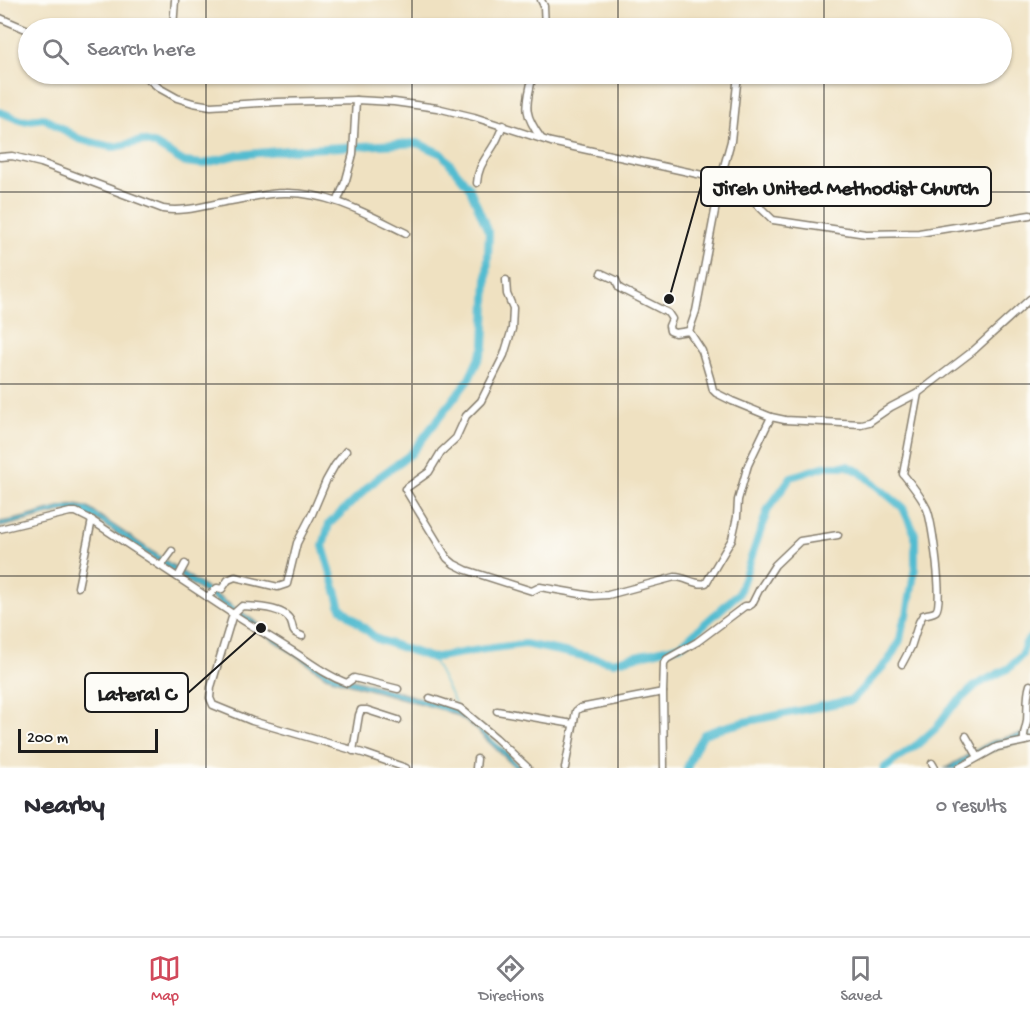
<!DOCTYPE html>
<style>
:root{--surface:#fff;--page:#f7f7f7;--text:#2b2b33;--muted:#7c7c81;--line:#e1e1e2;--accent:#d1495b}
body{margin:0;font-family:"Gochi Hand",sans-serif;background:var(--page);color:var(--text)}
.scale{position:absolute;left:18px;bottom:15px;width:140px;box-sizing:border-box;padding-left:6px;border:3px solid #1c1c1c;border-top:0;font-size:16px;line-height:21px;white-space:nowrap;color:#1c1c1c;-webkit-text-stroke:4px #fdfcf7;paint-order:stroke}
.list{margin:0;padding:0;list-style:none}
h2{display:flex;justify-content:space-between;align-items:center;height:78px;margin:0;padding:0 24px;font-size:26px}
h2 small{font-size:20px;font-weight:400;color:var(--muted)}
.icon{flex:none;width:33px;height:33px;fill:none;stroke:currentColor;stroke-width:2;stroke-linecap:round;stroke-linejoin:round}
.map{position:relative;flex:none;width:1030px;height:768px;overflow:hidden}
.search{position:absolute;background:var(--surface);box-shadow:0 2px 4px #0004;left:18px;right:18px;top:18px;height:66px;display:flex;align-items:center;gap:15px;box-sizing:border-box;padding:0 21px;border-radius:33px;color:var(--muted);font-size:22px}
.sheet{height:168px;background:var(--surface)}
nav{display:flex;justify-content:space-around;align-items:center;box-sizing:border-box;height:84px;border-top:2px solid var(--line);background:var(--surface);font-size:16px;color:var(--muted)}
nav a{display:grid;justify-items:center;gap:3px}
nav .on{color:var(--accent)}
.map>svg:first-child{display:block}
.water{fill:#53bcd0;stroke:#386c76;stroke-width:1.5}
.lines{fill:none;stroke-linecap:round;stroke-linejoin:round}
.stream{stroke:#53bcd0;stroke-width:1.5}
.river{stroke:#53bcd0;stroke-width:8}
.minor-casing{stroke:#867e6e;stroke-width:9}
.minor{stroke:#fff;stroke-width:6}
.grid{fill:none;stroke:#1c1c1c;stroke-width:1.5;stroke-opacity:0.55}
.leader{fill:none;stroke:#1c1c1c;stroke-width:2}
.callout-dot{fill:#1c1c1c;stroke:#fdfcf7;stroke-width:2}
.callout{fill:#fdfcf7;stroke:#1c1c1c;stroke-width:2}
.callout-label{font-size:21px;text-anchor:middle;font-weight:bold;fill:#1c1c1c}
</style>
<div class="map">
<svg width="1030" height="768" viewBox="0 0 1030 768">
<rect width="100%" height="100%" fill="#fdfcf7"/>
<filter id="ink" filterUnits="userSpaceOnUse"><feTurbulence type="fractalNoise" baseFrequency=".0167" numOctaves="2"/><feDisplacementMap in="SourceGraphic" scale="12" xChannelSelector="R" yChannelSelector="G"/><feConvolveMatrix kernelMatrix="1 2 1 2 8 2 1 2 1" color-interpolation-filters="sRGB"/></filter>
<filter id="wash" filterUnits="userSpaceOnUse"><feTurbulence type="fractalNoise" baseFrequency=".008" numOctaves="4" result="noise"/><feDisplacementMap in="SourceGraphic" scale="24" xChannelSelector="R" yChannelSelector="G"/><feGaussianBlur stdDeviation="1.35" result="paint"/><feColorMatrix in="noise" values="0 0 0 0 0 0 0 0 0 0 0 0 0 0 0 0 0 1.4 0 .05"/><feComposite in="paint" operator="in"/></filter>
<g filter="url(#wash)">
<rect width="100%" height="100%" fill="#efe1c1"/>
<!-- water -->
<g class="water">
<path d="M 76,505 L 88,508 L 94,512 L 328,671 L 342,676 L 447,706 L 459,711 L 522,768 L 516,768 L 472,726 L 456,715 L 444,710 L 347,683 L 326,676 L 97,520 L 65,511 L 0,527 L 0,522 C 26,520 50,507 76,505 Z"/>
<polygon points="1030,732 1030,738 975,757 956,768 946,768 990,742 1011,736"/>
</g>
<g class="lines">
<!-- stream -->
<g class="stream">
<polyline points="432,658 455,703"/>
<polyline points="429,705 448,711"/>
<polyline points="481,730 511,756"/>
</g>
<!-- river -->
<g class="river">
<polyline points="0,112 23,121 44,118 79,139 107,146 114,147 143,141 156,145 184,162 203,164 237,155 288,150 417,143 442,154 469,187 489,233 484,347 469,379 411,454 379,477 329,524 323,546 341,608 377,639 432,658 485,649 525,644 613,662 681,645 739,593 768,509 791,477 826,466 848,466 860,472 903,508 915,534 915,568 907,615 903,623 900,640 889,660 852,700 749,721 721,728 704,734 696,747 687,768"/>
<polyline points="884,768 918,744 936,728 949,710 976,685 1009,668 1022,655 1026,643 1030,638"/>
</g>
</g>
</g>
<g filter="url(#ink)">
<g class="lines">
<!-- minor casing -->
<g class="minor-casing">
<g id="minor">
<polyline points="541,0 544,6 545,28"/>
<polyline points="0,18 28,30"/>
<polyline points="173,28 175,0"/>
<polyline points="143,74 159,88 177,98 193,103 211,106 277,102 356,100 394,102 437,108 474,117 551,142 725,180 739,187 773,220 866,234 919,233 1030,215"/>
<path d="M 533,74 C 527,104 521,111 541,138"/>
<path d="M 0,157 L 12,156 L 41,163 L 163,209 C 186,213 208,204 231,201 C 248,198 267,193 285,193 C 329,192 367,214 406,233"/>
<polyline points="725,180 723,170 731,141 738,74"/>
<path d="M 477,183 C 478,167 484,161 492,148 C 497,141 500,133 503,125"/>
<polyline points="338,200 346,180 353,154 356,100"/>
<polyline points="601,273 616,280 619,288 668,313 672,319 669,326 670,331 675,333 689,331 702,351 710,378 713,390 716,393 732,401 771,417 785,420 861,424 869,422 891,407 918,393 973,351 1030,299"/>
<path d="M 506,280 L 507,294 L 513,308 L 512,329 L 504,355 L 481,401 L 466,416 L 456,438 L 441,452 L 429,472 L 405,489 L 447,558 L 454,564 L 466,570 L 532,591 L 540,587 L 592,596 L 608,595 L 675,577 C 686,577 696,586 706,583 L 732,539 L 737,517 L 738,500 L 748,465 L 771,417"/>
<polyline points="689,331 696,311 721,179"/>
<polyline points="0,529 70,512 76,512 88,518 233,614 211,687 210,698 213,705 252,721 366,754 406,768"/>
<polyline points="161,566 172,551"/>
<polyline points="178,577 185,564"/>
<polyline points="78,587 92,520"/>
<polyline points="207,597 217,588 222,589 228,580 235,577 278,587 287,584 297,543 312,514 326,481 335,465 346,451"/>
<path d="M 302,636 C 290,631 295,632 291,622 C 286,607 255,607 242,606 L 233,614 C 253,627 274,639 294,652 C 311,663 327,676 347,683 L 354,678 L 398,689"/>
<path d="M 902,664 L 911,647 L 919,622 L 923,615 C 926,614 934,613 936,611 C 944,603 932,521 927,509 C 921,496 912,485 903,474 L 918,393"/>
<polyline points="663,692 664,663 667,659 697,642 745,606 749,606 752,604 759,590 775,565 800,541 838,535"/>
<polyline points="430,698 460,708 496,738 528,768"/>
<polyline points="497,711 573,724"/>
<polyline points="966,736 978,757"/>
<path d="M 1024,741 C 1023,733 1026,728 1027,721 C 1028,709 1026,697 1030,685"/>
<polyline points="353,751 359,715 361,710 367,710 398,720"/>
<polyline points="932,763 935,768"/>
<polyline points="476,768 477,759"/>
<polyline points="565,768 576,711 580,708 663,692 664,768"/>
<polyline points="959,768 997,747 1030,740"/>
</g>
</g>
<!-- minor -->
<use href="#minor" class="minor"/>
</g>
</g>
<!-- grid -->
<path class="grid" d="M 206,0 L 206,28M 412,0 L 412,28M 618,0 L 618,28M 824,0 L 824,28M 206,74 L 206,768M 412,74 L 412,768M 618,74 L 618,768M 824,74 L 824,768M 0,192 L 1030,192M 0,384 L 1030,384M 0,576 L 1030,576"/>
<!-- callouts -->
<path class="leader" d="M669 299L701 186M261 628L188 693"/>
<g class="callout-dot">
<circle cx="669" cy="299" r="6"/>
<circle cx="261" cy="628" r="6"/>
</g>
<g class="callout">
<rect x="701" y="167" width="290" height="39" rx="6"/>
<rect x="85" y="673" width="103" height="39" rx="6"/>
</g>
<g class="callout-label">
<text x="846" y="194">Jireh United Methodist Church</text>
<text x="137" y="700">Lateral C</text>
</g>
</svg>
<div class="scale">200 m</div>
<div class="search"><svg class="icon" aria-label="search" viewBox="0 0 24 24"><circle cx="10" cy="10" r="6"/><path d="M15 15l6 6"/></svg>Search here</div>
</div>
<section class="sheet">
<h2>Nearby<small>0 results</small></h2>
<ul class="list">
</ul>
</section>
<nav>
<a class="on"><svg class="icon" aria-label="map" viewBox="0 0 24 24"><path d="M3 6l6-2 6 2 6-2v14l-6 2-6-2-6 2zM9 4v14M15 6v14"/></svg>Map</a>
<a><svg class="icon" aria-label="directions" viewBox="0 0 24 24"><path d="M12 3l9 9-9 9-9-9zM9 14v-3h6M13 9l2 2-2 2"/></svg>Directions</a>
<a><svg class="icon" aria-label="saved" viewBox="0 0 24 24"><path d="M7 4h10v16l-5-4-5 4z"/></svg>Saved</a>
</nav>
